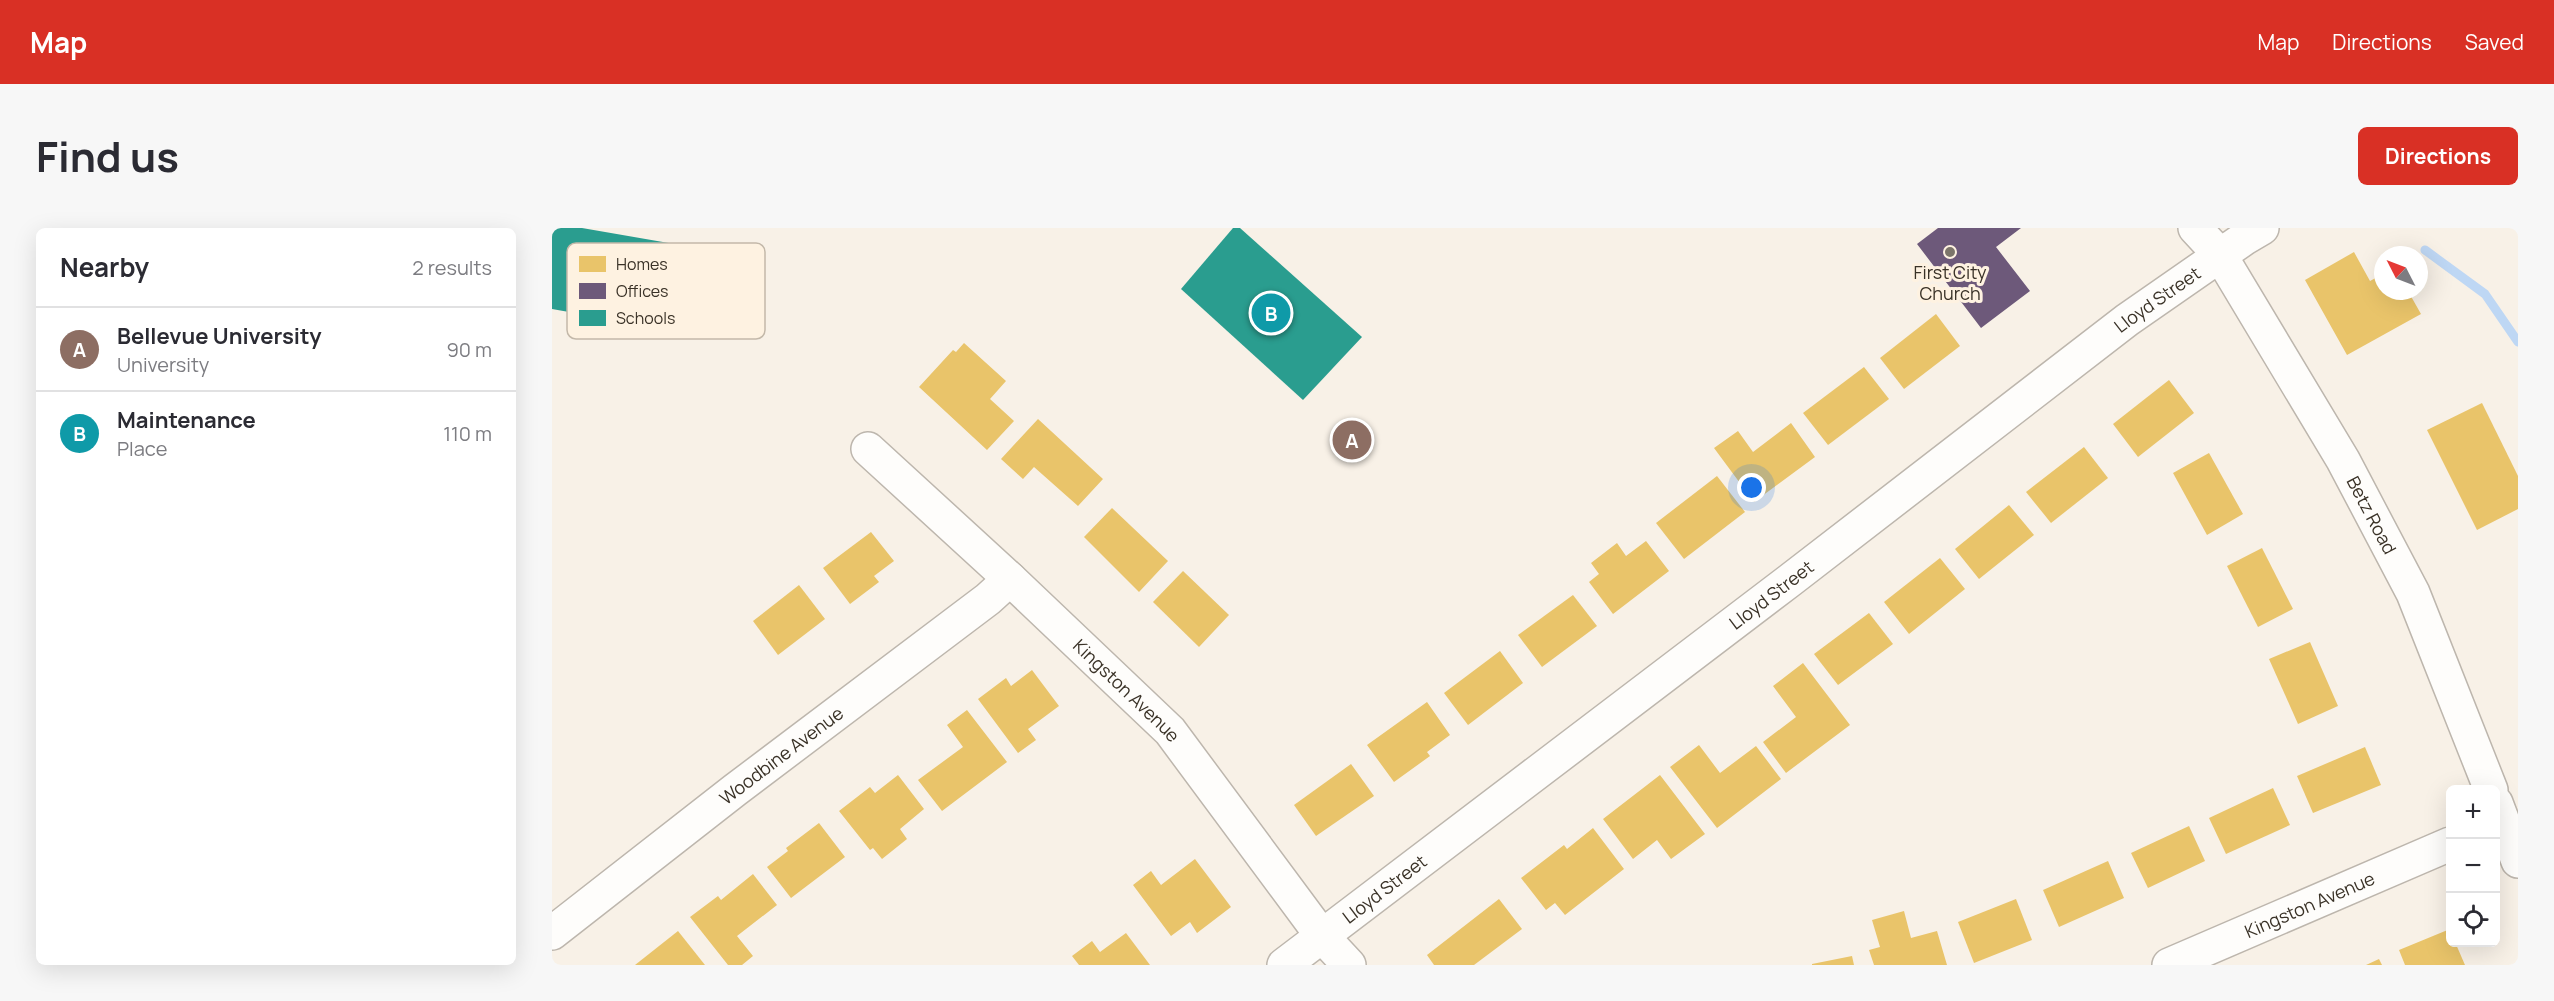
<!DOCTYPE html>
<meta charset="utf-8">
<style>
:root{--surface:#fff;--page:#f7f7f7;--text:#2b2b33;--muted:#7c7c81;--line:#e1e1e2;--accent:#d93025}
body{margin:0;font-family:Manrope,sans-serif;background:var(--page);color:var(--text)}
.controls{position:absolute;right:18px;bottom:18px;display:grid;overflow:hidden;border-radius:9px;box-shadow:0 6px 24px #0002}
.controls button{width:54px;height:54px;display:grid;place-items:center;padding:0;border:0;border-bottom:2px solid var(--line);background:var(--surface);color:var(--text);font:30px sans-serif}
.compass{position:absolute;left:1822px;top:18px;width:54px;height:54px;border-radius:50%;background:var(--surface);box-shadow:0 6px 24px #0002;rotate:312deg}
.you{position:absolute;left:1200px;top:260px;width:21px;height:21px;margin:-15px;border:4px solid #fff;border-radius:50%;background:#1a73e8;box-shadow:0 0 0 9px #1a73e833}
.badge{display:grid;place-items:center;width:39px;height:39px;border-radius:50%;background:var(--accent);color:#fff;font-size:20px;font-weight:700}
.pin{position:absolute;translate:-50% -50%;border:3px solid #fff;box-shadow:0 2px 6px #0006}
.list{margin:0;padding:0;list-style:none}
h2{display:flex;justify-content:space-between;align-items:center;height:78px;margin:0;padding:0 24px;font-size:26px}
h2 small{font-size:20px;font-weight:400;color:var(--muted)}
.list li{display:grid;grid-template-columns:39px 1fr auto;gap:18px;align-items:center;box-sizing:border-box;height:84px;padding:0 24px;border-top:2px solid var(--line)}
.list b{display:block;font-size:22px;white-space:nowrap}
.list p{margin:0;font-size:20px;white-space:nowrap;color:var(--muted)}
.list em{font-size:20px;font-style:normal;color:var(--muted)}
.icon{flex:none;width:33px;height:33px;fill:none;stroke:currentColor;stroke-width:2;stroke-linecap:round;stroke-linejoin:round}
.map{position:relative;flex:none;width:1966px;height:737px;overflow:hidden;border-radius:9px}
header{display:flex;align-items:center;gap:36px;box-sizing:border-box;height:84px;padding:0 30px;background:var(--accent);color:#fff}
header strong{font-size:28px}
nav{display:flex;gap:33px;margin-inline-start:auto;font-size:21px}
.intro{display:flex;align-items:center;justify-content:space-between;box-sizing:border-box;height:144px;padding:0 36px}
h1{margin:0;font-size:42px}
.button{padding:15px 27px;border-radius:9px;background:var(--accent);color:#fff;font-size:21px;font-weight:700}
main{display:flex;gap:36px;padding:0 36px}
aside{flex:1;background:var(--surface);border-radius:9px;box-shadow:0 6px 24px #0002}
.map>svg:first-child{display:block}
.homes{fill:#e9c46a}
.offices{fill:#6d597a}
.schools{fill:#2a9d8f}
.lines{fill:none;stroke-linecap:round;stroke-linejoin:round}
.stream{stroke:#bed7f4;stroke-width:9}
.minor-casing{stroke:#bdb6ad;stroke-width:36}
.minor{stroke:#fefdfb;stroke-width:33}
.poi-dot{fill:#7c756a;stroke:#fef2e1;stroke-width:2}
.labels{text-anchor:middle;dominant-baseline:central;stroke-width:6;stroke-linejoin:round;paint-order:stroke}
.poi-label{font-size:18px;fill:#3a3227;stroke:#fef2e1}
.street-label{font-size:18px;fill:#3a3227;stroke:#fef2e1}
.key{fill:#fef2e1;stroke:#c3b8a9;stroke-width:1.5}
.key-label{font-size:16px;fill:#3a3227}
</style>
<header>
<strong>Map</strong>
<nav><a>Map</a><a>Directions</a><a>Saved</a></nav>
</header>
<div class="intro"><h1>Find us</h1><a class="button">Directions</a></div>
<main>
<aside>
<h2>Nearby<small>2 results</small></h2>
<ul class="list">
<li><span class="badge" style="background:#8d6e63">A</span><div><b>Bellevue University</b><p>University</p></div><em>90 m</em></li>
<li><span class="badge" style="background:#0f9aa8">B</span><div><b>Maintenance</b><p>Place</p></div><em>110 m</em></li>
</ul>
</aside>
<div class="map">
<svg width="1966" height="737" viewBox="0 0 1966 737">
<rect width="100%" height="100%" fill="#f8f1e7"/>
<!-- homes -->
<g class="homes">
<polygon points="1802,24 1818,53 1831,46 1831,63 1856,63 1869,86 1795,127 1753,52"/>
<polygon points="1384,86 1408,118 1352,161 1328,130"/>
<polygon points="412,115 454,153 438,171 462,193 435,222 367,159 401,122 404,124"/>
<polygon points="1312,139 1337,171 1276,217 1251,185"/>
<polygon points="1617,152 1642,185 1586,229 1561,196"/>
<polygon points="1930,175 1966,248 1966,281 1925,302 1875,202"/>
<polygon points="486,191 551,251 526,278 482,239 471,251 449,231"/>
<polygon points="1239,195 1263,229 1202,274 1162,220 1186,203 1201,224"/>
<polygon points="1532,219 1556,250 1499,295 1474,264"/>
<polygon points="1657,225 1691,286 1655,307 1621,245"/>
<polygon points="1165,248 1193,284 1132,331 1104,295"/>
<polygon points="1457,277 1482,307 1427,351 1403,321"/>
<polygon points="560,280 616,333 587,364 532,309"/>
<polygon points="319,304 342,333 322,348 327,354 298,376 271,340"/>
<polygon points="1094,313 1117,343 1061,386 1037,354 1047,346 1039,335 1065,315 1074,328"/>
<polygon points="1710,320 1741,381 1706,399 1675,338"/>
<polygon points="1388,330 1413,361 1357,406 1332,374"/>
<polygon points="631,343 677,387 647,419 601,374"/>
<polygon points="247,357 273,391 226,427 201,393"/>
<polygon points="1021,367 1045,398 990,439 966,407"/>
<polygon points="1317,385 1341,416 1286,457 1262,426"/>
<polygon points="1758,414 1786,478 1746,496 1717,431"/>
<polygon points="948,423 971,455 916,497 892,465"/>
<polygon points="1251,435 1298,497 1234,545 1211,514 1244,489 1221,458"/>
<polygon points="480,442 507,478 476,501 484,512 466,525 426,471 454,450 459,458"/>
<polygon points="875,474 898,507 875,524 878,528 842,554 815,517"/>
<polygon points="415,482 455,534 390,583 366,552 411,519 395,497"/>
<polygon points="1147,517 1168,545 1204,518 1229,551 1165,600 1118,539"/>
<polygon points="1813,519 1829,557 1761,585 1745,548"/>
<polygon points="799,536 822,568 764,608 742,577"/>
<polygon points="346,547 372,581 348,601 355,611 330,631 321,620 318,622 287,583 318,559 323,565"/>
<polygon points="1108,547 1153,606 1119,631 1105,612 1081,631 1051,591"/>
<polygon points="1721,560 1738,597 1674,626 1657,590"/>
<polygon points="267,595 293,629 239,670 215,639 236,623 234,620"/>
<polygon points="1637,598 1653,633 1596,660 1579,625"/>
<polygon points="1041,600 1072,641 1013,687 1003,675 994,682 969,650 1012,617 1015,621"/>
<polygon points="643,631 679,679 645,705 638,694 619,708 581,657 599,643 609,657"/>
<polygon points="1556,633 1572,670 1507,699 1491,662"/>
<polygon points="201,646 225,677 185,708 201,728 190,737 176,737 138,689 166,668 169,672"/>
<polygon points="947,671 970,701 922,737 882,737 875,727"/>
<polygon points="1464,671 1480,712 1422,735 1406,694"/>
<polygon points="1352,683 1359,710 1385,703 1395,737 1322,737 1317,722 1328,719 1320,692"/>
<polygon points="1898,701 1898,714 1903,714 1913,737 1853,737 1847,722"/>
<polygon points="126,703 153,737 83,737"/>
<polygon points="574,705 598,737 527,737 520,728 540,713 548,724"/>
<polygon points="1300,728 1302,737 1260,737 1260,736"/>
<polygon points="1827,731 1830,737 1814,737"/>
</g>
<!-- offices -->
<polygon class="offices" points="1386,0 1469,0 1444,19 1478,63 1429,100 1365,16"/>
<!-- schools -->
<g class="schools">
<polygon points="0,0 30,0 134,18 119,102 0,81"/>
<polygon points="681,0 688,0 810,109 751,172 629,61"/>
</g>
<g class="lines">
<!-- stream -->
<polyline class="stream" points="1873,22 1933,66 1966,114"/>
<!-- minor casing -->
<g class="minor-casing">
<g id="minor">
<path id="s1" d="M 1643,0 L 1668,27 L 1791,232 L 1861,365 L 1939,562"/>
<path id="s2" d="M 316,221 L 458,351 L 618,503 L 770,708 L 797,737"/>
<polyline points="1944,575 1966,633"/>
<path id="s3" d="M 0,705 L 183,562 L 436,371 L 458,351"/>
<path id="s4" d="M 732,737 L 1237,353 L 1575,92 L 1693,10 L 1710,0"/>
<path id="s5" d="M 1617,737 L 1898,616"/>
</g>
</g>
<!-- minor -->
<use href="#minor" class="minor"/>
</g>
<!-- markers -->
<circle class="poi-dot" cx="1398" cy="24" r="6"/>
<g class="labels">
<!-- poi labels -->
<g class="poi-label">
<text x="1398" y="44">First City<tspan x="1398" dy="21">Church</tspan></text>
</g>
<!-- street labels -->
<g class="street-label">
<text stroke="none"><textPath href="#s4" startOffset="1098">Lloyd Street</textPath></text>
<text stroke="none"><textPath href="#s1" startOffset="338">Betz Road</textPath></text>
<text stroke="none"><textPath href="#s4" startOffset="612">Lloyd Street</textPath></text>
<text stroke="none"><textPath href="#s2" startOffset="354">Kingston Avenue</textPath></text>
<text stroke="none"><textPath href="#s3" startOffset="290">Woodbine Avenue</textPath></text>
<text stroke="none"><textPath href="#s4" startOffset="126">Lloyd Street</textPath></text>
<text stroke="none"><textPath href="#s5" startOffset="153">Kingston Avenue</textPath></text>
</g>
</g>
<!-- legend -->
<rect x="15" y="15" width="198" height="96" rx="9" class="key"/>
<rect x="27" y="28" width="27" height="16" fill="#e9c46a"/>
<rect x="27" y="55" width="27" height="16" fill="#6d597a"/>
<rect x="27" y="82" width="27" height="16" fill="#2a9d8f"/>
<g class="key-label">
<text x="64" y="42">Homes</text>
<text x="64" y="69">Offices</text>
<text x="64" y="96">Schools</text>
</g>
</svg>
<div class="controls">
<button>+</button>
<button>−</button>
<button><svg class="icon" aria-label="locate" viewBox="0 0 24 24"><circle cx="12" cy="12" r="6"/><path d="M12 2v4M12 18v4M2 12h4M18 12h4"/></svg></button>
</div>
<svg class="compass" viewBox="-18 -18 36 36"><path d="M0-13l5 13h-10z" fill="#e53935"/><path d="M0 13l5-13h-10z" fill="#7c7c81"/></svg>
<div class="you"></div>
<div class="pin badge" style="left:800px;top:212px;background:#8d6e63">A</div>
<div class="pin badge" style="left:719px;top:85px;background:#0f9aa8">B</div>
</div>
</main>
